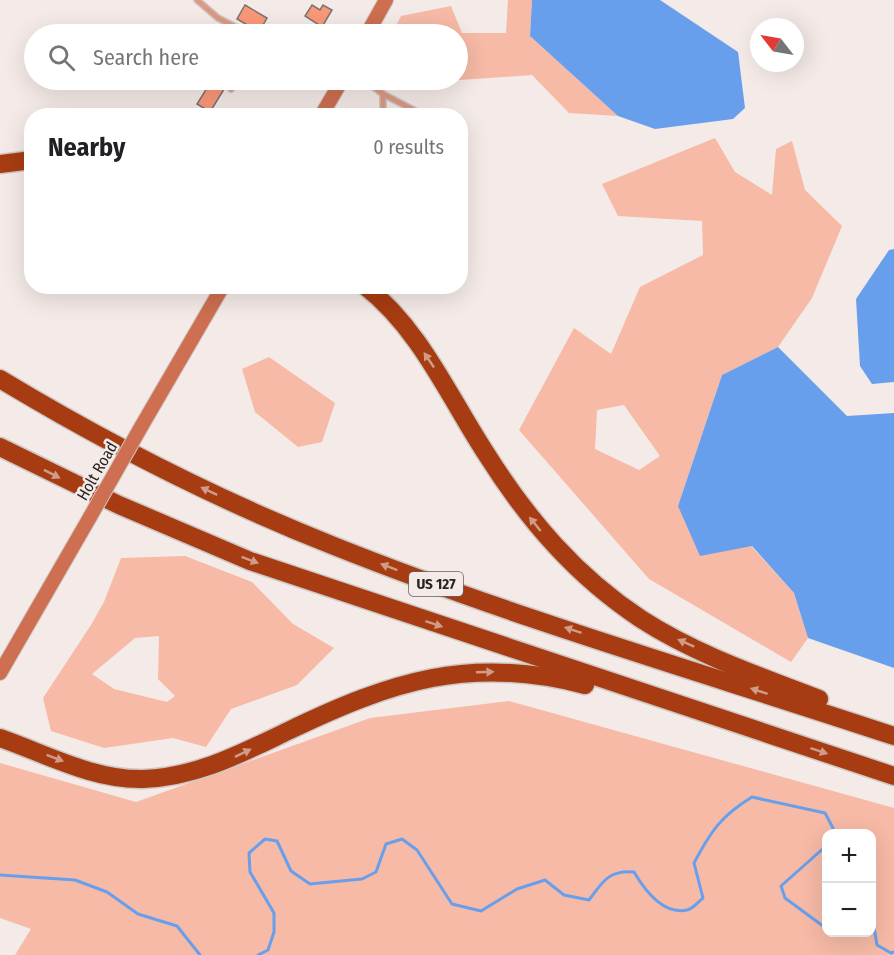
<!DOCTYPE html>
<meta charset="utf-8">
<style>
:root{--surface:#fff;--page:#f6f6f6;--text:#202124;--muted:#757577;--line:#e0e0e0}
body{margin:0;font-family:"Fira Sans Condensed",sans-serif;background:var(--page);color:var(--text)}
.controls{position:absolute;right:18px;bottom:18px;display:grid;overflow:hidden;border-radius:12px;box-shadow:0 6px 24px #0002}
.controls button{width:54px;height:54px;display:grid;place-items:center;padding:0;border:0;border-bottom:2px solid var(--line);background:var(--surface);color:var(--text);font:30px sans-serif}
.compass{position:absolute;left:750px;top:18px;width:54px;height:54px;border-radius:50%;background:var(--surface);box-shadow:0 6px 24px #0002;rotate:301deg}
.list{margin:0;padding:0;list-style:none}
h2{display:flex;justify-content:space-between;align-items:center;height:78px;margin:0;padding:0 24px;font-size:26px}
h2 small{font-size:20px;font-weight:400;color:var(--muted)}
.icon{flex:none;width:33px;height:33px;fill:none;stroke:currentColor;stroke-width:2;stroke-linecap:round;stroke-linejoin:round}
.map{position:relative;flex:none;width:894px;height:955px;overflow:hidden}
.search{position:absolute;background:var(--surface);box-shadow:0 6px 24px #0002;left:24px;top:24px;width:444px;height:66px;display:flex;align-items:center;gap:15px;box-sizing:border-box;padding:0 21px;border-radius:33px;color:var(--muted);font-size:22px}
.panel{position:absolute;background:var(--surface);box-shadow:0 6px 24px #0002;left:24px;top:108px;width:444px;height:186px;border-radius:24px}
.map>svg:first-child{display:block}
.green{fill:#f6baa6;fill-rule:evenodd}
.water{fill:#689fec}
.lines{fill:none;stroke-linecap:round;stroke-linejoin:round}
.stream{stroke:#689fec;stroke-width:3}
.building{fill:#fa9878;stroke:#7d7370;stroke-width:1.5}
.lane-casing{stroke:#cfc7c4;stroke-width:8}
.secondary-casing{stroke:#cfc7c4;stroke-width:16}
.highway-casing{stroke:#cfc7c4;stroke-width:21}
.lane{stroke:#db9a85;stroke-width:5}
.secondary{stroke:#cd6f50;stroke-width:14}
.highway{stroke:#a73c12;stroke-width:18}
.secondary-bridge-casing{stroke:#cfc7c4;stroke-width:16;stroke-linecap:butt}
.secondary-bridge{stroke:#cd6f50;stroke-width:14}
.oneway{fill:#d19c87}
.labels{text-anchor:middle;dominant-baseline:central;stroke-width:5;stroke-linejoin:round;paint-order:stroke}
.shield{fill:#f4eae7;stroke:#66605e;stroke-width:1.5}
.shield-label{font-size:15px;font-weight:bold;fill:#292524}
.street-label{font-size:16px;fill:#292524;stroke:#f4eae7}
</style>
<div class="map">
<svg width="894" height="955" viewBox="0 0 894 955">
<rect width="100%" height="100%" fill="#f4eae7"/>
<!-- green -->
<g class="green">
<polygon points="508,0 532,0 530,36 618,116 569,113 532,75 431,82 428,80 458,80 458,34 392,34 401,16 451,6 462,33 506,33"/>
<path d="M 715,138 L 735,172 L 772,195 L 776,149 L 792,141 L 805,190 L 842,226 L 812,298 L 778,347 L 722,375 L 678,506 L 751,546 L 794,593 L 808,638 L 791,662 L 649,579 L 519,430 L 574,328 L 611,354 L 640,287 L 703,255 L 702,221 L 618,216 L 602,184 ZM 624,405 L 660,456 L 639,470 L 595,449 L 597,410 Z"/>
<polygon points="269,357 335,403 322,442 298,447 255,412 242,369"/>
<path d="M 185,556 L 252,582 L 293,624 L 334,648 L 297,685 L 231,709 L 206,747 L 173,738 L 104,748 L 51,731 L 43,698 L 91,625 L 104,602 L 121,558 ZM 159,636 L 158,679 L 175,696 L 167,702 L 114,689 L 92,674 L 135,638 Z"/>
<path d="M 509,701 L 894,808 L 894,955 L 15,955 L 31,929 L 0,918 L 0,763 L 136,802 L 370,718 ZM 826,834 L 872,834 L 872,932 L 826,932 Z"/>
</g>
<!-- water -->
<g class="water">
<polygon points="532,0 660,0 738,52 745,108 733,119 655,129 618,116 530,36"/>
<polygon points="894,249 894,382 872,384 860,366 856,299 889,250"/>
<polygon points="778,347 847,416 894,413 894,668 808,638 794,593 752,546 700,556 678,506 722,375"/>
</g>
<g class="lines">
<!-- stream -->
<g class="stream">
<polyline points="826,846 781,886 785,898 823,926 826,925"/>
<polyline points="0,875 75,880 107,892 138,914 177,926 200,955"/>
<polyline points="872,916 877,945 891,953 894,952"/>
<path d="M 258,955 L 268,950 L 274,932 L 274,913 L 250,872 L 249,853 L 265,839 L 277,841 L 291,871 L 310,884 L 362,879 L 376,872 L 386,844 L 402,839 L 417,850 L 452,904 L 481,911 L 517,889 L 545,880 L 564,895 L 589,900 C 603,881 609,870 634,872 C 644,889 663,915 687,910 C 693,909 698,902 703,898 L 694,863 C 711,831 721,816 752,797 L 825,813 L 833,828 L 832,834"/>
</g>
</g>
<!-- building -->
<g class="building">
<polygon points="245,5 267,18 259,32 237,19"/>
<polygon points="312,5 320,10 323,5 332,10 322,27 305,16"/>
<polygon points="212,80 226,86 210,112 197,104"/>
</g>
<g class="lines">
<!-- lane casing -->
<g class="lane-casing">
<g id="lane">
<polyline points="197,0 218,18 249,34"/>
<polyline points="364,80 383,94 383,116"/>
<polyline points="231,89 237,80"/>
<polyline points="383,94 425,116"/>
<polyline points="460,135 461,135"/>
</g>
</g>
<!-- secondary casing -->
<g class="secondary-casing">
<g id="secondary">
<polyline points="367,34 386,0"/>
<polyline points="321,116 342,80"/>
<polyline points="141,427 223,286"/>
<polyline points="0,673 90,517"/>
</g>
</g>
<!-- highway casing -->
<g class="highway-casing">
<g id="highway">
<polyline points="0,164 32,160"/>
<path d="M 365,286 C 421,330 449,397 487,455 C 528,520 576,576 641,619 C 695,654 759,676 819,699"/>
<path d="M 0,379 C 106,443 218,500 334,546 C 517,619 707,674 894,736"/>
<polyline points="0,447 119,505 250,561 894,776"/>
<path d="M 0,738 C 46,754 93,780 143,779 C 197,777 240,754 288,731 C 392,681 470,655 585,685"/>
</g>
</g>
<!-- lane -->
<use href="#lane" class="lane"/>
<!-- secondary -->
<use href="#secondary" class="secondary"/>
<!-- highway -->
<use href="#highway" class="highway"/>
<!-- secondary-bridge casing -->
<g class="secondary-bridge-casing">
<polyline id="secondary-bridge" points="90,517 141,427"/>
</g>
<!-- secondary-bridge -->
<use href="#secondary-bridge" class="secondary-bridge"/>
</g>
<!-- one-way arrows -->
<defs><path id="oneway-solid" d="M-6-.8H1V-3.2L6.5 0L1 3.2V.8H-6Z" transform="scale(1.5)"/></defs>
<g class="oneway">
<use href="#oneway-solid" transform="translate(429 360) rotate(-124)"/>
<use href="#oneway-solid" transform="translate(52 474) rotate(27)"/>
<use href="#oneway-solid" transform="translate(209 491) rotate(-155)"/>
<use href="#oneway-solid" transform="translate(535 524) rotate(-129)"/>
<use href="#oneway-solid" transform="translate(250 560) rotate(21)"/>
<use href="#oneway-solid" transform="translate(389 567) rotate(-159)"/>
<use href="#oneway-solid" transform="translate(434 624) rotate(18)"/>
<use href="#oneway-solid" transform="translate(573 630) rotate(-162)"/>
<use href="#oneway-solid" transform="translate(686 643) rotate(-156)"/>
<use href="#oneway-solid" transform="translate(485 672) rotate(-2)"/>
<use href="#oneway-solid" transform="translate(759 691) rotate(-162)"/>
<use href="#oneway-solid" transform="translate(819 751) rotate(18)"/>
<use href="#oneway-solid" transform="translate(243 753) rotate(-26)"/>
<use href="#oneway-solid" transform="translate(55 758) rotate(21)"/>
</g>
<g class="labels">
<!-- shield labels -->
<rect class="shield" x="409" y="572" width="54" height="24" rx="4.5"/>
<g class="shield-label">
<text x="436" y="584">US 127</text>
</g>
<!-- street labels -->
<g class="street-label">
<text transform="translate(97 471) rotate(-60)">Holt Road</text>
</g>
</g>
</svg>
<div class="controls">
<button>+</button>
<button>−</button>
</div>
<svg class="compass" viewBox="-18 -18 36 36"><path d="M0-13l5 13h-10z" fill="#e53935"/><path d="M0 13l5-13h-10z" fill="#757577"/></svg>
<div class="search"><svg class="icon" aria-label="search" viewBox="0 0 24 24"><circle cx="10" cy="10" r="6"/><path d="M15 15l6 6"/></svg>Search here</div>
<section class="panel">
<h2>Nearby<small>0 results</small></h2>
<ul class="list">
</ul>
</section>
</div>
